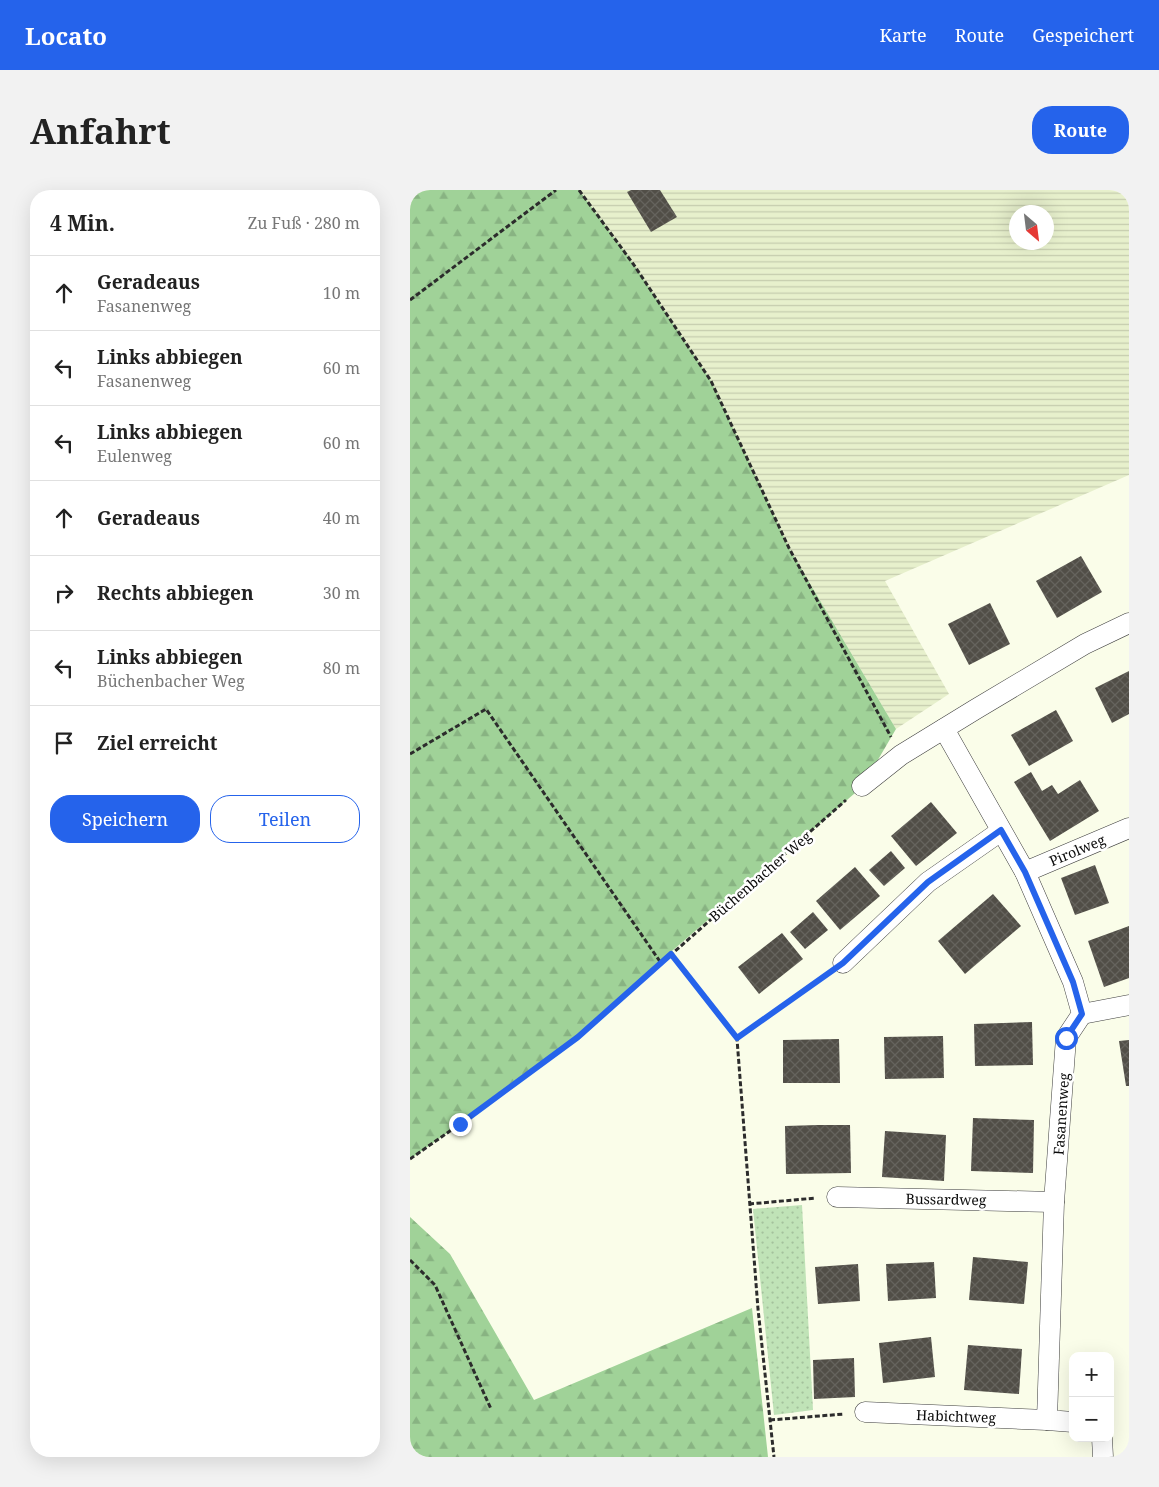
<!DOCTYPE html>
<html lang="de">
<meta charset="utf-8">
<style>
:root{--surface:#fff;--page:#f2f2f2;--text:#222;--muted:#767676;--line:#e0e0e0;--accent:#2563eb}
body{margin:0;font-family:"Noto Serif",serif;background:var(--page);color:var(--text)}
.controls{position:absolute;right:15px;bottom:15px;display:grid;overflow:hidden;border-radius:10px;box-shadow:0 5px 20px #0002}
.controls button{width:45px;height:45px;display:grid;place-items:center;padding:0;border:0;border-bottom:1px solid var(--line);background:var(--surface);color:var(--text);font:25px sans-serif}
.compass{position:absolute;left:599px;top:15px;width:45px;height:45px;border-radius:50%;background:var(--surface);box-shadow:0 5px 20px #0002;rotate:152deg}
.stop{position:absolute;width:15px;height:15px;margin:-11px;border:4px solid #2563eb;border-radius:50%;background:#fff}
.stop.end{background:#2563eb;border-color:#fff;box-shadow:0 1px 5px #0008}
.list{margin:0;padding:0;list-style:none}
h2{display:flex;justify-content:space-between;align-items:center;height:65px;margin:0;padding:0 20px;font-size:21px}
h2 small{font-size:16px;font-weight:400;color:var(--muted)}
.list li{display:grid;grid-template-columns:32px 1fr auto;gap:15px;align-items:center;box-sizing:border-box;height:75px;padding:0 20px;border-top:1px solid var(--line)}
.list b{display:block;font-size:19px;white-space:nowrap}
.list p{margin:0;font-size:16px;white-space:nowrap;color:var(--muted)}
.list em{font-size:16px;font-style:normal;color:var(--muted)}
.actions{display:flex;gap:10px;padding:15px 20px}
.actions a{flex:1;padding:11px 0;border:1px solid var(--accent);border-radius:20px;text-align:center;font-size:18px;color:var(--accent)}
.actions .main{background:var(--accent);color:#fff}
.icon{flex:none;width:28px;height:28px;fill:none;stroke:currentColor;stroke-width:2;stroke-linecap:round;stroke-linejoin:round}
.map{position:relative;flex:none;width:719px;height:1267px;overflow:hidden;border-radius:20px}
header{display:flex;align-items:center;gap:30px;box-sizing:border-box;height:70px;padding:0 25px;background:var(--accent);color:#fff}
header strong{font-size:24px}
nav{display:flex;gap:28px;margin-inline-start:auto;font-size:18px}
.intro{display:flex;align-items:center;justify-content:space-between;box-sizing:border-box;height:120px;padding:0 30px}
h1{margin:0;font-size:35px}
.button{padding:12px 22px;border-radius:20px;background:var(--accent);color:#fff;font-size:18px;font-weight:700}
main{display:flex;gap:30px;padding:0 30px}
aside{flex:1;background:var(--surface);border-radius:20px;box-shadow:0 5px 20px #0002}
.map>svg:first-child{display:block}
.farmland{fill:url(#farmland-rules);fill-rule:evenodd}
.grass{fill:url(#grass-dots)}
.forest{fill:url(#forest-firs)}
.building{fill:url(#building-cross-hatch)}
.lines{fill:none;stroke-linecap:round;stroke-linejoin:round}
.street-casing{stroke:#3d3d3d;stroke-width:21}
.path{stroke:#2c2c2c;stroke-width:3;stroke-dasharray:5 2.5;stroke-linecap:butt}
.street{stroke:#fff;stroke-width:20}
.route{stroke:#2563eb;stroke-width:6}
.labels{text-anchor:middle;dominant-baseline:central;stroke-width:5;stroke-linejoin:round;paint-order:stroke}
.street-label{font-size:14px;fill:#0a0a0a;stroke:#fff}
</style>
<header>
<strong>Locato</strong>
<nav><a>Karte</a><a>Route</a><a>Gespeichert</a></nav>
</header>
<div class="intro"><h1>Anfahrt</h1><a class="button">Route</a></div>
<main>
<aside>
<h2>4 Min.<small>Zu Fuß · 280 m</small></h2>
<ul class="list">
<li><svg class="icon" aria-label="ahead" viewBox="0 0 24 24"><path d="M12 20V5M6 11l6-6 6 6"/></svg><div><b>Geradeaus</b><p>Fasanenweg</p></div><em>10 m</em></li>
<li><svg class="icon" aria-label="left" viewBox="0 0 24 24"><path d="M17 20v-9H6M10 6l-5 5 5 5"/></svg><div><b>Links abbiegen</b><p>Fasanenweg</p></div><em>60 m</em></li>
<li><svg class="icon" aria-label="left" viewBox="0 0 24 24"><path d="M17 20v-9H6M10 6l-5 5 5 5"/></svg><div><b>Links abbiegen</b><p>Eulenweg</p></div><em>60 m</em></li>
<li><svg class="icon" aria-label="ahead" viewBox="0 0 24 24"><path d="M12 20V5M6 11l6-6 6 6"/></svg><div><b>Geradeaus</b></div><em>40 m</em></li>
<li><svg class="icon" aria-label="right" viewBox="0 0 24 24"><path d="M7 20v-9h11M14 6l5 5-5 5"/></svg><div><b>Rechts abbiegen</b></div><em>30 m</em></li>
<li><svg class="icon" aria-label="left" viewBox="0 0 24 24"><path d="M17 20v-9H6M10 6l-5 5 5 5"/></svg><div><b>Links abbiegen</b><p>Büchenbacher Weg</p></div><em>80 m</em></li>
<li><svg class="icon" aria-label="arrive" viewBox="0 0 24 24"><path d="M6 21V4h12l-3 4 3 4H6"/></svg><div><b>Ziel erreicht</b></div></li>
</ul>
<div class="actions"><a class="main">Speichern</a><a>Teilen</a></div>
</aside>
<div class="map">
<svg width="719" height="1267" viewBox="0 0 719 1267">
<defs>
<pattern id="farmland-rules" width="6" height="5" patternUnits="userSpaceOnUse" patternTransform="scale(1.25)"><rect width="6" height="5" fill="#e7f0cc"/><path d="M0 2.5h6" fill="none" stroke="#c5ccae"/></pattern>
<pattern id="grass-dots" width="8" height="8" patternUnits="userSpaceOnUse" patternTransform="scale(1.25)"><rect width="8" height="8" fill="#c0e3b7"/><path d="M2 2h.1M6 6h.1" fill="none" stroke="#a4c19c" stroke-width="1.8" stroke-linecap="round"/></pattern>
<pattern id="forest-firs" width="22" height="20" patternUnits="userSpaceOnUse" patternTransform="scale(1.25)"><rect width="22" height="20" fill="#a0d298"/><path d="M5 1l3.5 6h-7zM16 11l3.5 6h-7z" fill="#88b382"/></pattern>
<pattern id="building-cross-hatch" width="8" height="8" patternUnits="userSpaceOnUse" patternTransform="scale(1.25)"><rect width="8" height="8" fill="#514e47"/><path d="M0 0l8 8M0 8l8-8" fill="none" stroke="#65635d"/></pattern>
</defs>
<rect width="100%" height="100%" fill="#fafde9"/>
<!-- farmland -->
<path class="farmland" d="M 169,0 L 719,0 L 719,285 L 475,391 L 539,504 L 486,539 L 379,358 L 301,191 L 224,75 ZM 606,22 L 636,22 L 636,52 L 606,52 Z"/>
<!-- grass -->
<polygon class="grass" points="392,1015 403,1220 364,1225 343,1019"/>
<!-- forest -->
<g class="forest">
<polygon points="0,0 169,0 224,75 301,191 379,358 486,539 452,597 255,767 168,847 50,934 0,969"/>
<polygon points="0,1027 40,1064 124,1210 342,1118 358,1267 0,1267"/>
</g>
<!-- building -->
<g class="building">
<polygon points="221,0 250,0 267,27 241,42 217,2"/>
<polygon points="671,366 692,402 647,428 626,391"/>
<polygon points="580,413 600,454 559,475 538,434"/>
<polygon points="719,481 719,524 702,533 685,498"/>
<polygon points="646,520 663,551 619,576 601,545"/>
<polygon points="621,582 632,601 642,595 648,604 670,590 689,621 640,651 604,592"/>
<polygon points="521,612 547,643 506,676 481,646"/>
<polygon points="481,661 495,678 474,696 459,680"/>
<polygon points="685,675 699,713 665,725 651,688"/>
<polygon points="445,677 470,706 430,740 406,711"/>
<polygon points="583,704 611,736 555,784 528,751"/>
<polygon points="403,722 418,740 395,759 380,742"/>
<polygon points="719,736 719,788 694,797 678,751"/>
<polygon points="372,743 393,769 349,804 328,777"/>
<polygon points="622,832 623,875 565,876 564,834"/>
<polygon points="533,846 534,888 475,889 474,847"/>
<polygon points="429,849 430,893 373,893 373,850"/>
<polygon points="719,850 719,896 716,896 709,851"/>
<polygon points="563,928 624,930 623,983 561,981"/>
<polygon points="408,935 440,935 441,983 376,984 375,936"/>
<polygon points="475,941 536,945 534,991 472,987"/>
<polygon points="563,1067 618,1072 614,1114 559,1110"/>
<polygon points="524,1072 526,1108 478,1111 476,1074"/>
<polygon points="448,1074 450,1111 408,1114 405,1077"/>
<polygon points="521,1147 525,1187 473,1193 469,1153"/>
<polygon points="558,1155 612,1159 609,1204 554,1200"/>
<polygon points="444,1168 445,1207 404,1209 403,1170"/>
</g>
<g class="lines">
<!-- street casing -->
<g class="street-casing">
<g id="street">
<polyline points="534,539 615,682 663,792 672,824 656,848 644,1012 637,1230 663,1232"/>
<polyline points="452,596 491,565 566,519 675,454 719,433"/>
<polyline points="615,682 719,638"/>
<polyline points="433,773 518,692 591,641"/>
<polyline points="672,824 719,815"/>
<polyline points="427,1007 644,1012"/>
<polyline points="455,1222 637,1230"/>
<polyline points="692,1248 693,1267"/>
</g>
</g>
<!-- path -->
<g class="path">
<polyline points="169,0 224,75 301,191 379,358 481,547"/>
<polyline points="0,110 146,0"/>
<polyline points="0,564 76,519 251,773"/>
<polyline points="261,764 327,849 348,1119 364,1267"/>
<polyline points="327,849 416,785"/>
<polyline points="0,969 50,934 168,847 436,610"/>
<polyline points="339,1014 406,1008"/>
<polyline points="0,1070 25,1095 81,1219"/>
<polyline points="360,1230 434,1224"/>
</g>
<!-- street -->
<use href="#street" class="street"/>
</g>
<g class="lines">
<!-- route -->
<polyline class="route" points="50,934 168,847 261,764 327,848 433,773 518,692 591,640 615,682 663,792 672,824 656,848"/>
</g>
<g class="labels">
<!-- street labels -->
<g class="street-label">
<text transform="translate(667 660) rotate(-23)">Pirolweg</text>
<text transform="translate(350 686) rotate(-41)">Büchenbacher Weg</text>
<text transform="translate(651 924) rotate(-86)">Fasanenweg</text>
<text transform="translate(536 1009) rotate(1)">Bussardweg</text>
<text transform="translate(546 1226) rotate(2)">Habichtweg</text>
</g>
</g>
</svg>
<div class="controls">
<button>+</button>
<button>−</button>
</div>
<svg class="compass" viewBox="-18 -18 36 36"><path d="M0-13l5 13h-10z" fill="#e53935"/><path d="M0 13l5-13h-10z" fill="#767676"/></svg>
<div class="stop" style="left:656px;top:848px"></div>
<div class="stop end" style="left:50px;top:934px"></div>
</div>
</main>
